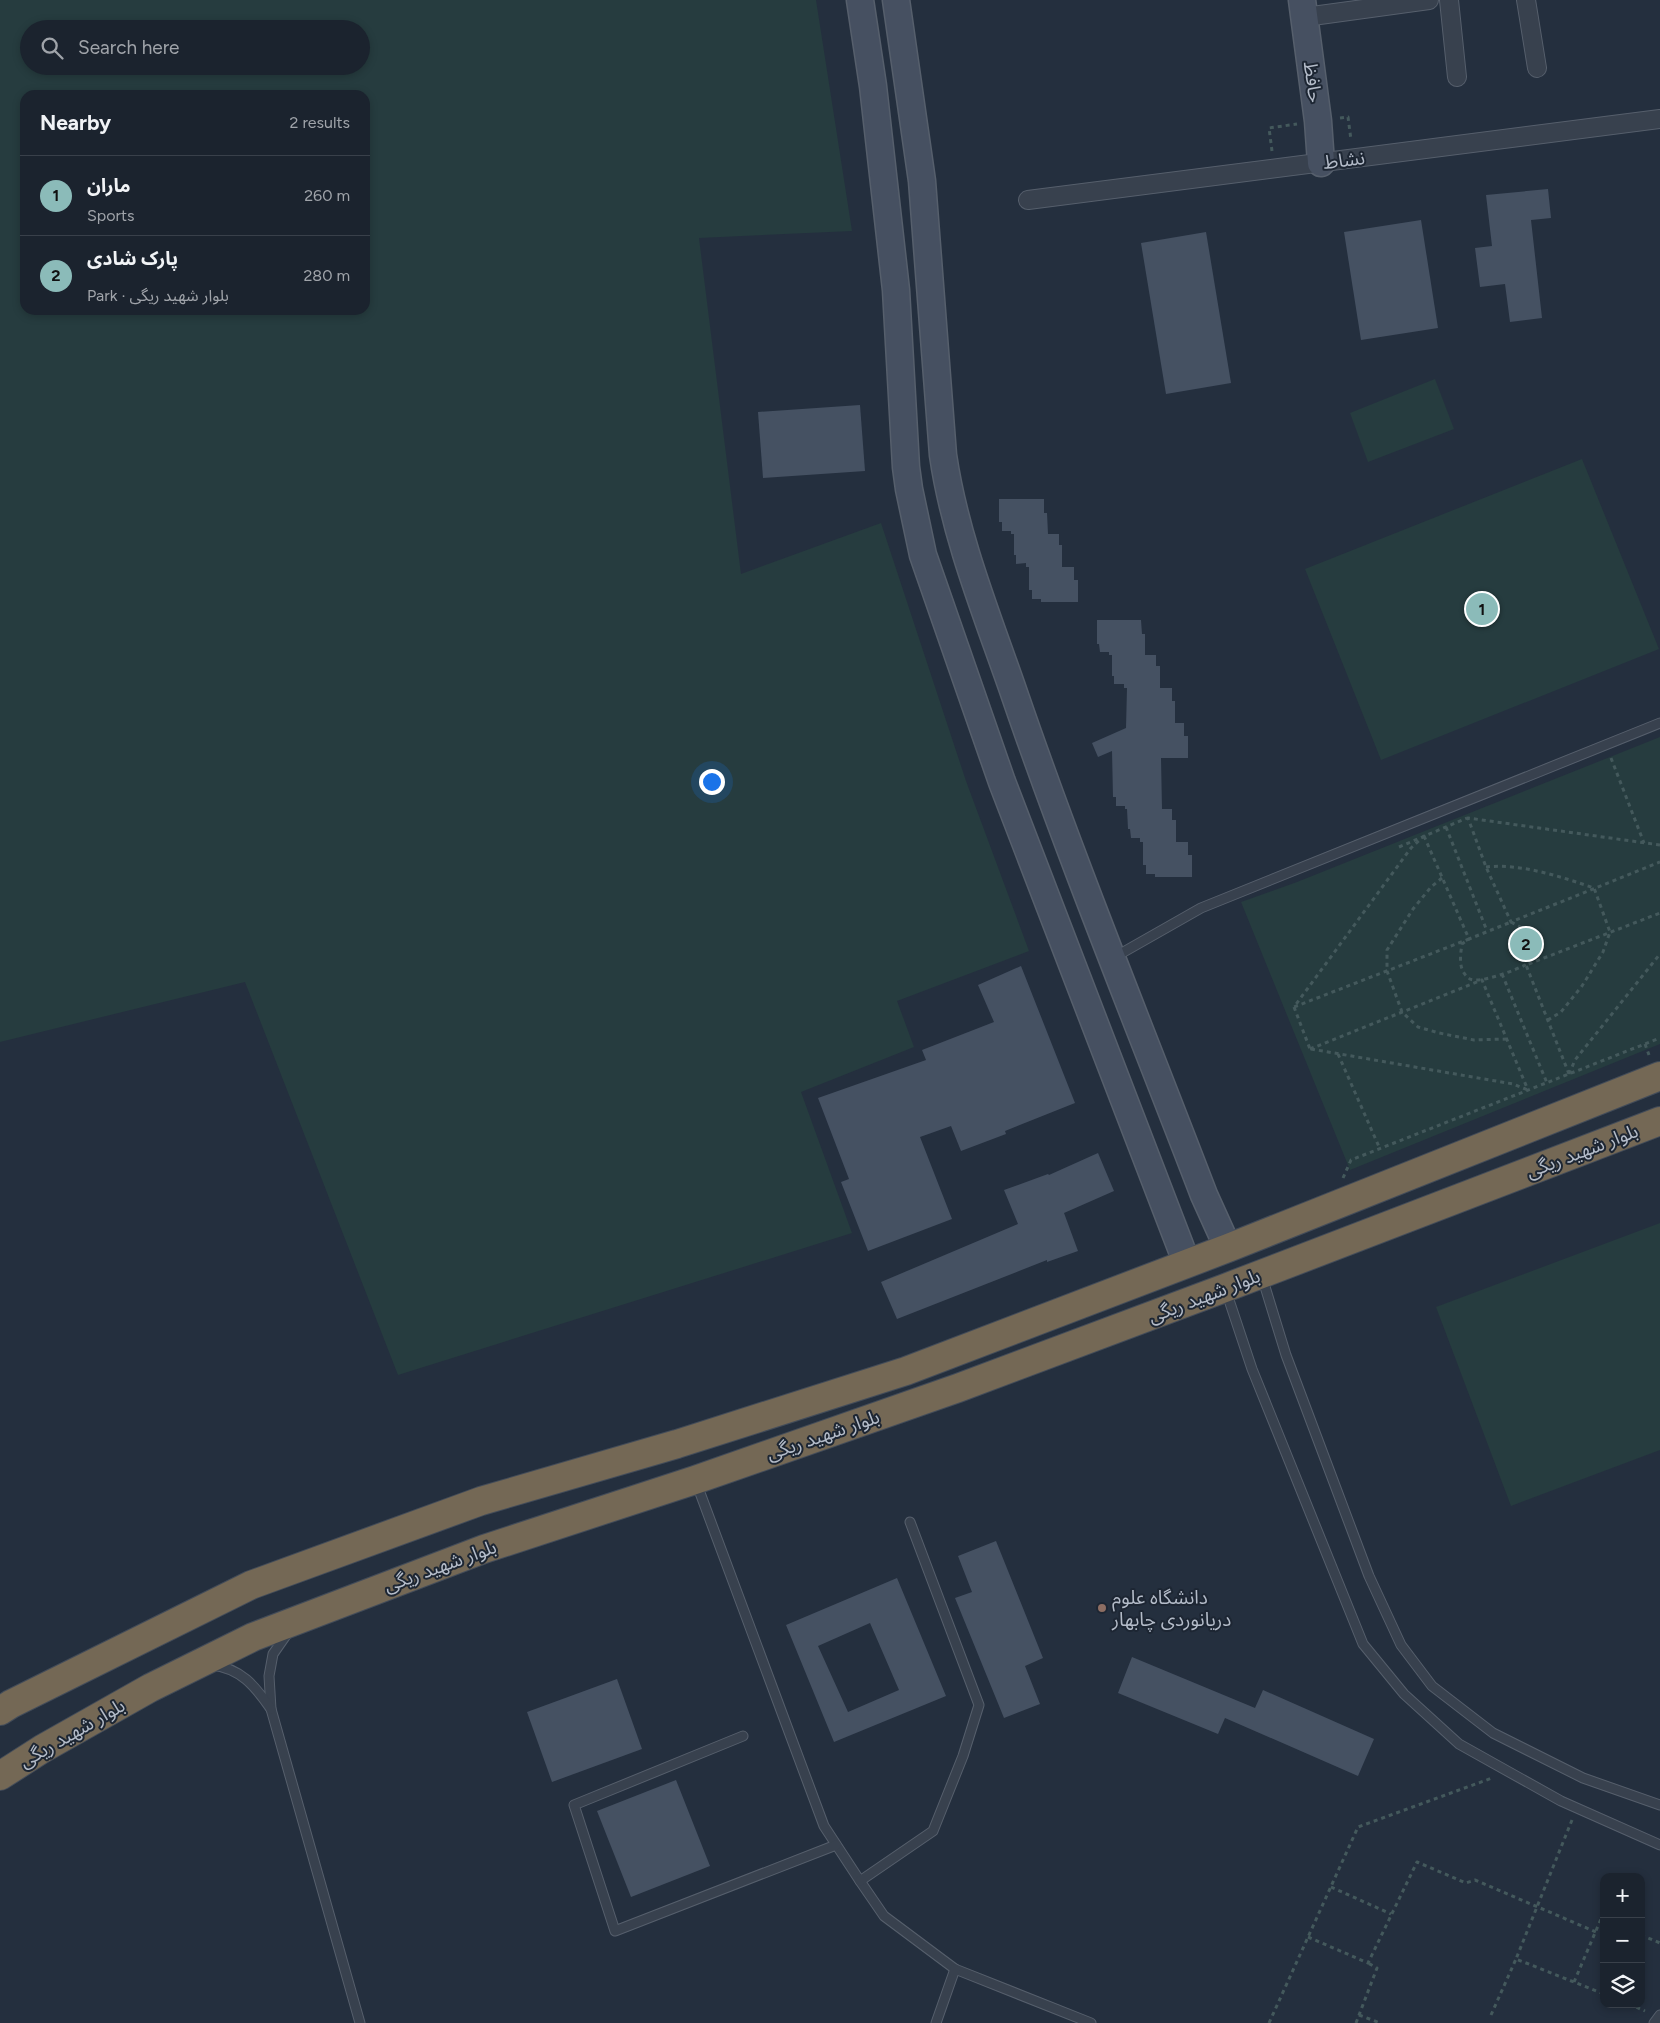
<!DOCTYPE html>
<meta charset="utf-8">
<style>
:root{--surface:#1b232e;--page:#242b36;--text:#f1f3f6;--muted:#a0a4aa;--line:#39404a;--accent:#8bbbb9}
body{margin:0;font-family:Figtree,"Noto Sans Arabic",sans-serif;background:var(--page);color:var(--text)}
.controls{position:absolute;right:15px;bottom:15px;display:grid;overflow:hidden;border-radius:10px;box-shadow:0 2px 8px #0003}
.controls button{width:45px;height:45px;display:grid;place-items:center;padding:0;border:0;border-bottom:1px solid var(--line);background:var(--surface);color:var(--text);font:25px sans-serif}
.you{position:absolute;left:711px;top:781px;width:18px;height:18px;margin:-12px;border:4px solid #fff;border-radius:50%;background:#1a73e8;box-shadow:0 0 0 8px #1a73e833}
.badge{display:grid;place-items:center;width:32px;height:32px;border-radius:50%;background:var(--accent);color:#111;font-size:16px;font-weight:700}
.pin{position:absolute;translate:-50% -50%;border:2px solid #fff;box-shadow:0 1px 5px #0006}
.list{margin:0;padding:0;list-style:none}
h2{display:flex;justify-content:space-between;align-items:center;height:65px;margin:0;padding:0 20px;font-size:21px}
h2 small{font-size:16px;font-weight:400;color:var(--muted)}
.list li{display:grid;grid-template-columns:32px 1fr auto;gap:15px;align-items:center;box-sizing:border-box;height:80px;padding:0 20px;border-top:1px solid var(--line)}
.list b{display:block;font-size:19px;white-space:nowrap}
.list p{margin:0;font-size:16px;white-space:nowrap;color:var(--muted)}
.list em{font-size:16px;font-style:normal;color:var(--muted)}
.icon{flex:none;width:28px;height:28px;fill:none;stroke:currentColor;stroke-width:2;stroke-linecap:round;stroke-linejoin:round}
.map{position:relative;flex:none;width:1660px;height:2023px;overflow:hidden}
.search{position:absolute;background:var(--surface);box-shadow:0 2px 8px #0003;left:20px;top:20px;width:350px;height:55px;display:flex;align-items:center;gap:12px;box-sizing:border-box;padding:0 18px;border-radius:28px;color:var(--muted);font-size:19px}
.panel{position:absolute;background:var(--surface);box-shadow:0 2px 8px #0003;left:20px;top:90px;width:350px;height:225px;border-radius:15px}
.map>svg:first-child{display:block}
.green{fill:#263c3f;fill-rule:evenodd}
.building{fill:#455162;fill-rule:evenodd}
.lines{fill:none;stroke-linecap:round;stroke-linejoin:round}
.lane-casing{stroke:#565f6c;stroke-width:11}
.street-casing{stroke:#565f6c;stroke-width:20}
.secondary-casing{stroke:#565f6c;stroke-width:29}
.highway-casing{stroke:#434c59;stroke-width:30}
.path{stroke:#44595c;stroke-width:3;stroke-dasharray:4 4;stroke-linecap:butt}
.lane{stroke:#38414e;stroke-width:9}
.street{stroke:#38414e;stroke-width:18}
.secondary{stroke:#465061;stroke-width:26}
.highway{stroke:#746855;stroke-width:28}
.education-dot{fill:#8d6e63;stroke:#1d2633;stroke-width:2}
.labels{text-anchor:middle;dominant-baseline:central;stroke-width:4;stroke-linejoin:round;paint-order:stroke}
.street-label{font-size:19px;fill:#b4bcc9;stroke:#1d2633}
.poi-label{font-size:19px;fill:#b4bcc9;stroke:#1d2633;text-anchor:start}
</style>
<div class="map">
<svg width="1660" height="2023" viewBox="0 0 1660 2023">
<rect width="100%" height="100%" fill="#242f3e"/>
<!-- green -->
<g class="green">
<path d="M 0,0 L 816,0 L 852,231 L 699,238 L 741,574 L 881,523 L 966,781 L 1029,951 L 897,1001 L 914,1047 L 801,1092 L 852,1233 L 398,1375 L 245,982 L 0,1042 ZM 29,29 L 361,29 L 361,66 L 29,66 ZM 25,95 L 365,95 L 365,310 L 25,310 Z"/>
<polygon points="1435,379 1454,429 1368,462 1350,413"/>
<polygon points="1582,459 1659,649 1381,760 1305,569"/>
<polygon points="1660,737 1660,1044 1350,1170 1241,902 1297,882"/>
<polygon points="1660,1223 1660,1450 1511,1506 1436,1307"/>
</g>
<!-- building -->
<g class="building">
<polygon points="1548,189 1551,218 1531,220 1542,318 1510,322 1505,284 1480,287 1475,248 1492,246 1486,195"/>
<polygon points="1421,220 1438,328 1361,340 1344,232"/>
<polygon points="1206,232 1231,383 1166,394 1141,243"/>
<polygon points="860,405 865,471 763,478 758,412"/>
<polygon points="999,499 1044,499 1044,513 1047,513 1048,534 1059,534 1059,545 1062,545 1062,567 1074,567 1074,580 1078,580 1078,602 1041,602 1041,599 1032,599 1032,590 1029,590 1029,567 1026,567 1026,563 1016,564 1016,555 1014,555 1014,534 1011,534 1011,531 1002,531 1002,522 999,522"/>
<polygon points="1097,620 1141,620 1142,634 1145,634 1145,655 1156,655 1156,666 1160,666 1160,688 1172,688 1172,701 1175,701 1175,723 1184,723 1184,736 1188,736 1188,758 1161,758 1162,809 1172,809 1172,820 1176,820 1176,842 1188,842 1188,855 1192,855 1192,877 1155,877 1155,874 1146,874 1146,865 1143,865 1143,842 1140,842 1140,838 1131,838 1130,829 1128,829 1127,809 1125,809 1125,806 1116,806 1116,797 1113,797 1112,751 1098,757 1092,743 1126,728 1127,688 1124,688 1124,684 1114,684 1114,676 1112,676 1112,655 1109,655 1109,652 1100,652 1099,644 1097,644"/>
<polygon points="1021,966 1075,1103 1005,1131 1006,1134 961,1151 951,1126 920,1137 952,1219 868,1251 841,1182 849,1179 818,1098 926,1060 922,1050 994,1022 978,985"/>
<polygon points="1098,1153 1114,1191 1064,1213 1078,1251 1047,1262 1047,1260 897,1319 881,1282 1018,1224 1004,1190 1048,1174 1049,1175"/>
<polygon points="996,1541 1043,1658 1025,1666 1040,1704 1004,1718 955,1598 972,1592 958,1556"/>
<path d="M 897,1578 L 946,1696 L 834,1742 L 786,1625 ZM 870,1623 L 899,1690 L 848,1712 L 818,1646 Z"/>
<polygon points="1132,1657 1255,1708 1263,1690 1374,1739 1358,1776 1225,1718 1218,1734 1118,1693"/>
<polygon points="617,1679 642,1749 552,1782 527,1712"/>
<polygon points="676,1780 710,1866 631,1897 597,1811"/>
</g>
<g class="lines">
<!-- lane casing -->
<g class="lane-casing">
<g id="lane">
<polyline points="1113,958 1201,908 1660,723"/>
<polyline points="1262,1277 1286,1355 1369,1576 1401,1645 1432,1686 1493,1733 1583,1778 1660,1805"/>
<polyline points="1226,1291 1252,1369 1363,1644 1404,1694 1459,1744 1561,1801 1660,1845"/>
<polyline points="696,1482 824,1826 860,1881 884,1916 955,1969 1091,2023"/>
<polyline points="289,1631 273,1654 269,1676 271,1709 360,2023"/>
<path d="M 211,1665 C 241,1668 255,1686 271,1709"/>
<polyline points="743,1736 574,1805 615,1931 836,1845"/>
<polyline points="860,1881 933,1831 963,1756 979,1705 910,1522"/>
<polyline points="936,2023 955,1969"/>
<polyline points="1654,2023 1660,2015"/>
</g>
</g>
<!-- street casing -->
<g class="street-casing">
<g id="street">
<polyline points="1449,0 1457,77"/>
<polyline points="1526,0 1537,68"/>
<polyline points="1305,17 1429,0"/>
<polyline points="1028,200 1660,119"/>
</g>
</g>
<!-- secondary casing -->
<g class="secondary-casing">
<g id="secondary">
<polyline points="860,0 873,86 896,290 906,467 909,489 923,555 1002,782 1181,1248 1186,1264"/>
<path d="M 896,0 L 922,181 L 943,455 C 955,537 987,615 1014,693 C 1072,862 1140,1028 1204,1195 L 1228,1248"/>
<polyline points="1302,0 1318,121 1321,163"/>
</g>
</g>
<!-- highway casing -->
<g class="highway-casing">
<g id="highway">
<polyline points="0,1711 11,1704 251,1585 481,1501 677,1444 906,1371 1228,1248 1660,1076"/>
<polyline points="0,1776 42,1749 150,1688 253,1637 484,1549 695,1480 958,1388 1225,1288 1660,1121"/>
</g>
</g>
<!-- path -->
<g class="path">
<polyline points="1340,118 1348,117 1351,140"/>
<polyline points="1272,151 1269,128 1297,124"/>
<polyline points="1611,758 1644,843"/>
<polyline points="1446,827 1487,931"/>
<polygon points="1424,836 1469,939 1294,1007 1411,848"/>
<polyline points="1660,845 1468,818 1486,867 1511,922 1660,862"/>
<polyline points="1399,847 1467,818"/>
<path d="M 1486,867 C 1520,863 1562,877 1594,888 L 1610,932 L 1603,952 L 1582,986 L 1561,1012 L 1548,1020"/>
<polyline points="1442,878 1431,887 1413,909 1387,950 1387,971 1402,1012 1418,1027 1439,1033 1474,1040 1507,1039"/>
<path d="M 1511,922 C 1524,929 1538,936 1533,952 C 1532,957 1530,962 1525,965 C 1516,970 1479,984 1470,979 C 1458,971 1460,957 1462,944 L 1469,939 Z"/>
<polyline points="1502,974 1547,1083"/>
<polyline points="1294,1007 1310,1049"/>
<polyline points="1645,1044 1649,1055"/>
<polyline points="1310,1049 1482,980 1528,1090"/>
<polyline points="1311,1049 1513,1084 1528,1090"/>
<polyline points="1338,1054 1380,1149"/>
<polyline points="1569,1074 1526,965 1660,913"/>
<polyline points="1569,1074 1575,1060 1660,954"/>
<polyline points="1343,1178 1351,1160 1660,1038"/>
<polyline points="1572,1820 1516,1959 1604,1994"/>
<polyline points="1331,1887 1391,1914"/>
<polyline points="1641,1935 1660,1943"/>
<polyline points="1308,1937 1368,1963 1417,1862 1466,1883 1475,1880 1596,1932"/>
<polyline points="1574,1982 1601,1919 1604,1920"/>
<polyline points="1629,2004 1645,2011"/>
<polyline points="1359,2015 1380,2023"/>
<polyline points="1491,2015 1516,1959"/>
<polyline points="1269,2023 1358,1827 1492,1778"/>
<polyline points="1356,2023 1377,1968 1368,1963"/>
</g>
<!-- lane -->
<use href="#lane" class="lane"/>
<!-- street -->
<use href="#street" class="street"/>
<!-- secondary -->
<use href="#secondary" class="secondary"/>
<!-- highway -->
<use href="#highway" class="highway"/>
</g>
<!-- markers -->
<circle class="education-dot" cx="1102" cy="1608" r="5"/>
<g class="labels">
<!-- street labels -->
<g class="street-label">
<text transform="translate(1313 82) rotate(82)">حافظ</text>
<text transform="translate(1344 160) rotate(-7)">نشاط</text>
<text transform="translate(1582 1151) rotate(-21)">بلوار شهید ریگی</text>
<text transform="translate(1204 1296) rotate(-21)">بلوار شهید ریگی</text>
<text transform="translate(823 1435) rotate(-19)">بلوار شهید ریگی</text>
<text transform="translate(440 1566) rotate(-20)">بلوار شهید ریگی</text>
<text transform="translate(72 1733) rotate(-30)">بلوار شهید ریگی</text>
</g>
<!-- poi labels -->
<g class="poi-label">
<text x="1112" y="1597">دانشگاه علوم<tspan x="1112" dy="22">دریانوردی چابهار</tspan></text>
</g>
</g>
</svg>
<div class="controls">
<button>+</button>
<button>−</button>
<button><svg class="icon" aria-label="layers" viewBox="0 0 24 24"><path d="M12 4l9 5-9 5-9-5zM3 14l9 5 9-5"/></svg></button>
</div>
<div class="you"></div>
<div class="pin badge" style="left:1482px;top:609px">1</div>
<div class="pin badge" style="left:1526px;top:944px">2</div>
<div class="search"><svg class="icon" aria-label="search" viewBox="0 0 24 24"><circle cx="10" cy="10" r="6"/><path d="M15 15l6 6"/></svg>Search here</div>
<section class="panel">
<h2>Nearby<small>2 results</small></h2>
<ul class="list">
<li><span class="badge">1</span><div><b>ماران</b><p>Sports</p></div><em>260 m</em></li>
<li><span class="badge">2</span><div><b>پارک شادی</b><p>Park · بلوار شهید ریگی</p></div><em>280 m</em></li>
</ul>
</section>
</div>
